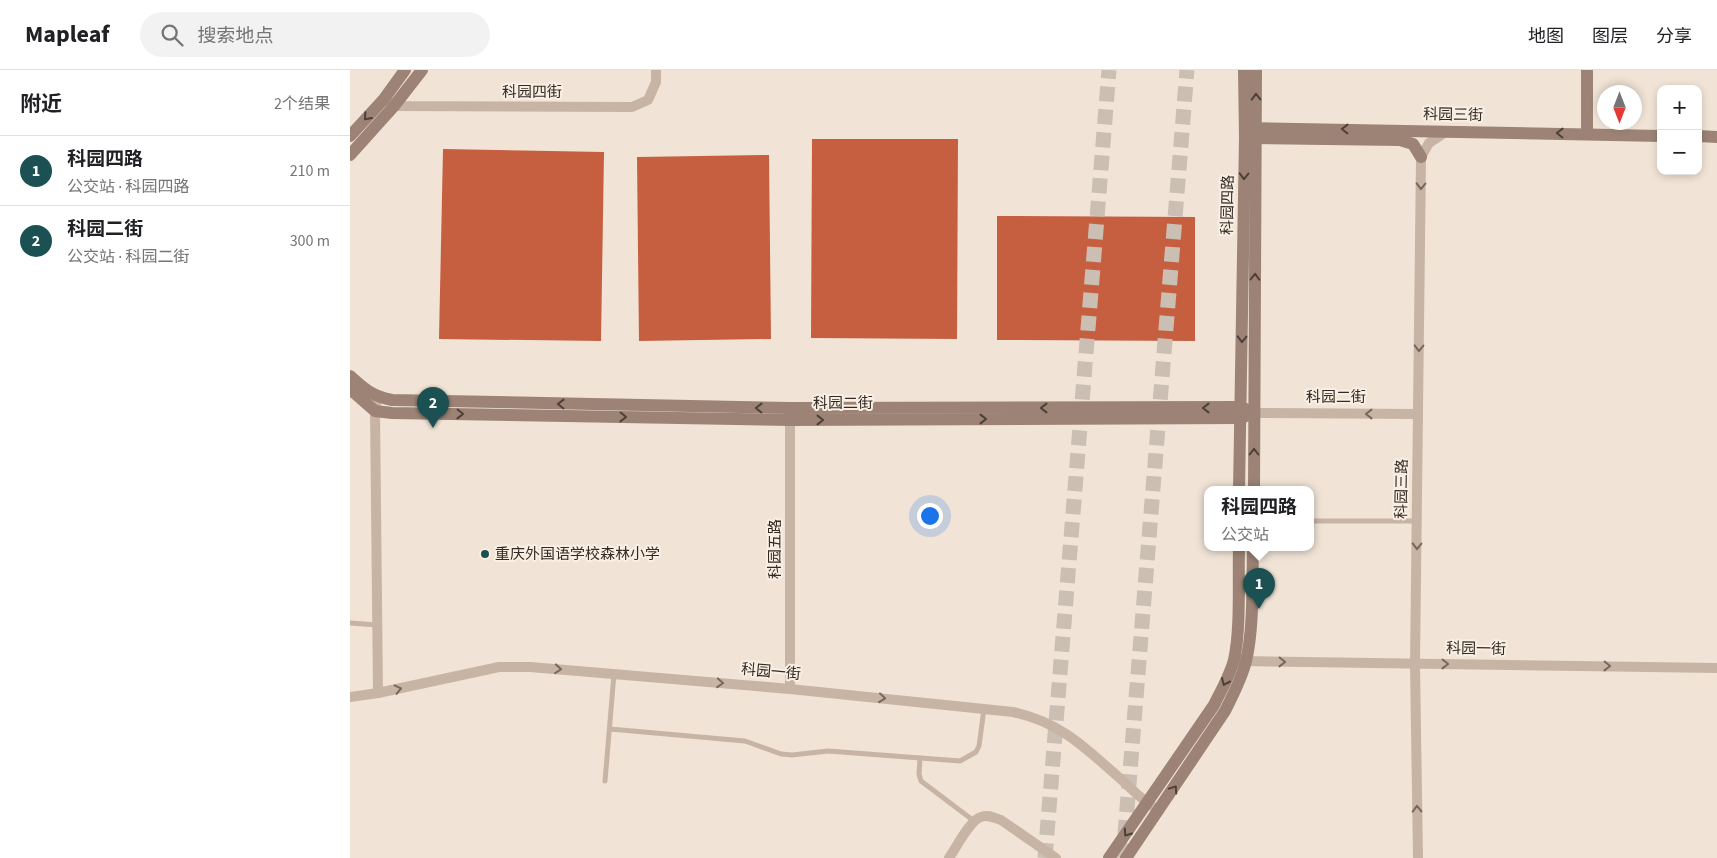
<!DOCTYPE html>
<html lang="zh">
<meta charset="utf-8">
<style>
:root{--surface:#fff;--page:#f2f2f2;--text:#202124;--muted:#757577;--line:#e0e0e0;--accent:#1c5154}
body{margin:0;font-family:"Source Sans 3","Noto Sans SC",sans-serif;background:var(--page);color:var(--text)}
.controls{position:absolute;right:15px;top:15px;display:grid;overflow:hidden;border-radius:10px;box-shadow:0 2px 8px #0003}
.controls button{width:45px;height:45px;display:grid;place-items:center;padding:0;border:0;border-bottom:1px solid var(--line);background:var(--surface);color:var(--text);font:25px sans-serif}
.compass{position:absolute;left:1247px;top:15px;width:45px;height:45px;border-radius:50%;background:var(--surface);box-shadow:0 2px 8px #0003;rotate:180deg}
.you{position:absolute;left:579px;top:445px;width:18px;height:18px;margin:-12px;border:4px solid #fff;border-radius:50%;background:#1a73e8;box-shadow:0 0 0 8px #1a73e833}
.badge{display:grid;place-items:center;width:32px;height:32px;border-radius:50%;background:var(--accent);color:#fff;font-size:16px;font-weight:700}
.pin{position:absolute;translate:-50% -41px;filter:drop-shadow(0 1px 2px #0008)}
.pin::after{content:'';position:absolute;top:26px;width:18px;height:15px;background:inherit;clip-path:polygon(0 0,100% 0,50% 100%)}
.popup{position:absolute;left:854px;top:416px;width:110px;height:65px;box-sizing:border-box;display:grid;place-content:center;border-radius:10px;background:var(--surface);filter:drop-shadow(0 1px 4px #0005);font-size:16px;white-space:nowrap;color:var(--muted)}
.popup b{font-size:19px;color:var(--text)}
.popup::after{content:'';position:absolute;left:50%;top:100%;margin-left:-10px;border:10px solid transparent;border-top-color:var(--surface)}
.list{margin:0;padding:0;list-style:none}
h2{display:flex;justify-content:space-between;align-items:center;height:65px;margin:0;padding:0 20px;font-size:21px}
h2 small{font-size:16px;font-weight:400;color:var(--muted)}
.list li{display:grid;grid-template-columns:32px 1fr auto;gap:15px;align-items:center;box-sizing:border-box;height:70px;padding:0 20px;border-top:1px solid var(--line)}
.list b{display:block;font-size:19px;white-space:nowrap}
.list p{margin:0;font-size:16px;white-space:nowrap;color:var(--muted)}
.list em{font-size:16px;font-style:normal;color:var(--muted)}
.icon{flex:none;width:28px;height:28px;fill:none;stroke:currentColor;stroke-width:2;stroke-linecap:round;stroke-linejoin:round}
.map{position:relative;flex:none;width:1367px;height:788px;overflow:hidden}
header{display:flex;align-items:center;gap:30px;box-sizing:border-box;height:70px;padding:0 25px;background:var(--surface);border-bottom:1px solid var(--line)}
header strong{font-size:24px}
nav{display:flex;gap:28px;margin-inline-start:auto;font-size:18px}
.search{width:350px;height:45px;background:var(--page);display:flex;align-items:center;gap:12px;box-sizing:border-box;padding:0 18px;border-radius:28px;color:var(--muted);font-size:19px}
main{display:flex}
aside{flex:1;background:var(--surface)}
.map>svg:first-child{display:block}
.building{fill:#c55f40}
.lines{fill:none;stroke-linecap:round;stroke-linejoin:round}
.highway-tunnel{stroke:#cbbfb3;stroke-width:15;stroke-dasharray:15 8;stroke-linecap:butt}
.lane{stroke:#c8b4a4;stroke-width:5}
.street{stroke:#c8b4a4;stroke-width:10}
.secondary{stroke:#9c8375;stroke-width:12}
.oneway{stroke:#4d4039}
.oneway2{stroke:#76685e}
.poi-dot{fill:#1c5154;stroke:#f9efe3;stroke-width:2}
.labels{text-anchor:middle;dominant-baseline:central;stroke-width:4;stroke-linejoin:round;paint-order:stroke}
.street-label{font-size:15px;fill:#332a25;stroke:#f9efe3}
.poi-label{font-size:15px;fill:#332a25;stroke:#f9efe3;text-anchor:start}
</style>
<header>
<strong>Mapleaf</strong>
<div class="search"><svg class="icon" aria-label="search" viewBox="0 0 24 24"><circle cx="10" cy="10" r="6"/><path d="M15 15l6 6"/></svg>搜索地点</div>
<nav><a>地图</a><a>图层</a><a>分享</a></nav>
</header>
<main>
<aside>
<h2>附近<small>2个结果</small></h2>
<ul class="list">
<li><span class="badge">1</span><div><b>科园四路</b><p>公交站 · 科园四路</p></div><em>210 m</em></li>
<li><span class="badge">2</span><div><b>科园二街</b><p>公交站 · 科园二街</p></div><em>300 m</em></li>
</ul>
</aside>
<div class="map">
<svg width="1367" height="788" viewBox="0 0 1367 788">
<rect width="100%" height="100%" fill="#f1e4d7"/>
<!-- building -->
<g class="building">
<polygon points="462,69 608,69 607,269 461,268"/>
<polygon points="93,79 254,82 251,271 89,269"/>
<polygon points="419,85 421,269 289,271 287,87"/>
<polygon points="647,146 845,147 845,271 647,270"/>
</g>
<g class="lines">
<!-- highway-tunnel -->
<g class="highway-tunnel">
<polyline points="695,788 759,0"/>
<polyline points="773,788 837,0"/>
</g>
<!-- lane -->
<g class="lane">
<polyline points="960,451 1067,451"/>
<polyline points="0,553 27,555"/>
<polyline points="260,659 395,671 431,684 442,685 478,681 610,691 626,682 629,676 634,639"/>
<polyline points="570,688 569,704 571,711 624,751"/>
<polyline points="255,711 264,604"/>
</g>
<!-- street -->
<g class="street">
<polyline points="41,33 44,36 282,37 298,30 306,12 306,0"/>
<polyline points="27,327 25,341 28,623"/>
<polyline points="904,343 1068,344"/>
<polyline points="890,591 1367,598"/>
<polyline points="440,619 440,344"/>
<path d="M 0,627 L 28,623 L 149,597 L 180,597 L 440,619 L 663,642 C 713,653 736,679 773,711 C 782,720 792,729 802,736"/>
<path d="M 599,788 C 606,778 620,750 631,747 C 637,744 645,748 651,750 L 706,788"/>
<polyline points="1068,788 1065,594 1071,87 1079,73 1097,61"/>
</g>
<!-- secondary -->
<g class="secondary">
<polyline points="900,58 1311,66"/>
<polyline points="1237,64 1237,0"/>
<polyline points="0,66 34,29 55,0"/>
<polyline points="1348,66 1367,67"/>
<polyline points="900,68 1050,70 1063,74 1071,87"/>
<polyline points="0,85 44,36 72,0"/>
<path d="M 0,306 C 14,319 22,326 42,330 L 440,338 L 891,337 L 904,343"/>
<polyline points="0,319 25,341 42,343 440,350 891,348 904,343"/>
<polyline points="889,420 895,68 894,0"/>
<polyline points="904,420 906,0"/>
<path d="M 759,788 L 864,635 C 871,621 880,605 884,590 C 891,558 888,511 889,478"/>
<path d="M 776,788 L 875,641 C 883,625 892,608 896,591 C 904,557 902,513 903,478"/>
</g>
</g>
<!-- one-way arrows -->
<defs><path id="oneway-chevron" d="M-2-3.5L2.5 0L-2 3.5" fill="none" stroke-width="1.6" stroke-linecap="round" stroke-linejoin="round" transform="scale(1.25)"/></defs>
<g class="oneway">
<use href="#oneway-chevron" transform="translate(906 27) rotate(-91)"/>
<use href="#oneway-chevron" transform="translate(17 47) rotate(132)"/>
<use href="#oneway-chevron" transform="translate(995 59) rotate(-179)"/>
<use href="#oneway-chevron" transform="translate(1210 63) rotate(-179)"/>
<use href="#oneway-chevron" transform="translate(894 106) rotate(91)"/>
<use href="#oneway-chevron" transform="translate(905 207) rotate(-89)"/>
<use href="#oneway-chevron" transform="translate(892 269) rotate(91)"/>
<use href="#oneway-chevron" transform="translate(211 334) rotate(-179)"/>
<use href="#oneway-chevron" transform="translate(409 338) rotate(-179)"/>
<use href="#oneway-chevron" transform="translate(694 338) rotate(180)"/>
<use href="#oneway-chevron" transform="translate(856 338) rotate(180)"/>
<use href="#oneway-chevron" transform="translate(110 344) rotate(1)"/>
<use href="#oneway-chevron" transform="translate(273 347) rotate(1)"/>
<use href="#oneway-chevron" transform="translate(633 349)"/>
<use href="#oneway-chevron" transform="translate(470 350)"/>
<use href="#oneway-chevron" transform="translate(904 382) rotate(-90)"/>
<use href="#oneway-chevron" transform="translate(875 612) rotate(114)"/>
<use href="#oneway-chevron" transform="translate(824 719) rotate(-56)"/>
<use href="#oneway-chevron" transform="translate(777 763) rotate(125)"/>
</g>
<g class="oneway2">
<use href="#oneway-chevron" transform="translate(1071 116) rotate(91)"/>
<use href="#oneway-chevron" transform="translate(1069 278) rotate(91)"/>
<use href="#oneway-chevron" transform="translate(1019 344) rotate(-180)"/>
<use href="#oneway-chevron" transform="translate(1067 476) rotate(91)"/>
<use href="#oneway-chevron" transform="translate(932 592) rotate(1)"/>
<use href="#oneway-chevron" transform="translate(1095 594) rotate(1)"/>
<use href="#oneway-chevron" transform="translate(1257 596) rotate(1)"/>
<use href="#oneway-chevron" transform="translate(208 599) rotate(5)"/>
<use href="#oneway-chevron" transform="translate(370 613) rotate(5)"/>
<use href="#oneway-chevron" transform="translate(48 619) rotate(-13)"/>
<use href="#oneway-chevron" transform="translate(532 628) rotate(6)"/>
<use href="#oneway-chevron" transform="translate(1067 739) rotate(-91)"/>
</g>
<!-- markers -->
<circle class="poi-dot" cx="135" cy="484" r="5"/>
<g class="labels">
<!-- street labels -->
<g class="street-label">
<text x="182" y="22">科园四街</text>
<text transform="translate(1103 45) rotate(1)">科园三街</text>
<text transform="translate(878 135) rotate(-89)">科园四路</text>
<text x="986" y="327">科园二街</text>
<text x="493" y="333">科园二街</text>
<text transform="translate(1052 419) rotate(-89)">科园三路</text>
<text transform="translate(425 479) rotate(-90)">科园五路</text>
<text transform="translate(1126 579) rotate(1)">科园一街</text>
<text transform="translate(421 602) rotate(5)">科园一街</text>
</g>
<!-- poi labels -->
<g class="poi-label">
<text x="145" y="484">重庆外国语学校森林小学</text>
</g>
</g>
</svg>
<div class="controls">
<button>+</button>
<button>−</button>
</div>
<svg class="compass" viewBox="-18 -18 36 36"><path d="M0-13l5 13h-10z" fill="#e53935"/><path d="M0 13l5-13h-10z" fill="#757577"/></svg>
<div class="you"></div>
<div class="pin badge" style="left:909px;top:539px">1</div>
<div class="popup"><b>科园四路</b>公交站</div>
<div class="pin badge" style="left:83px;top:358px">2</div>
</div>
</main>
